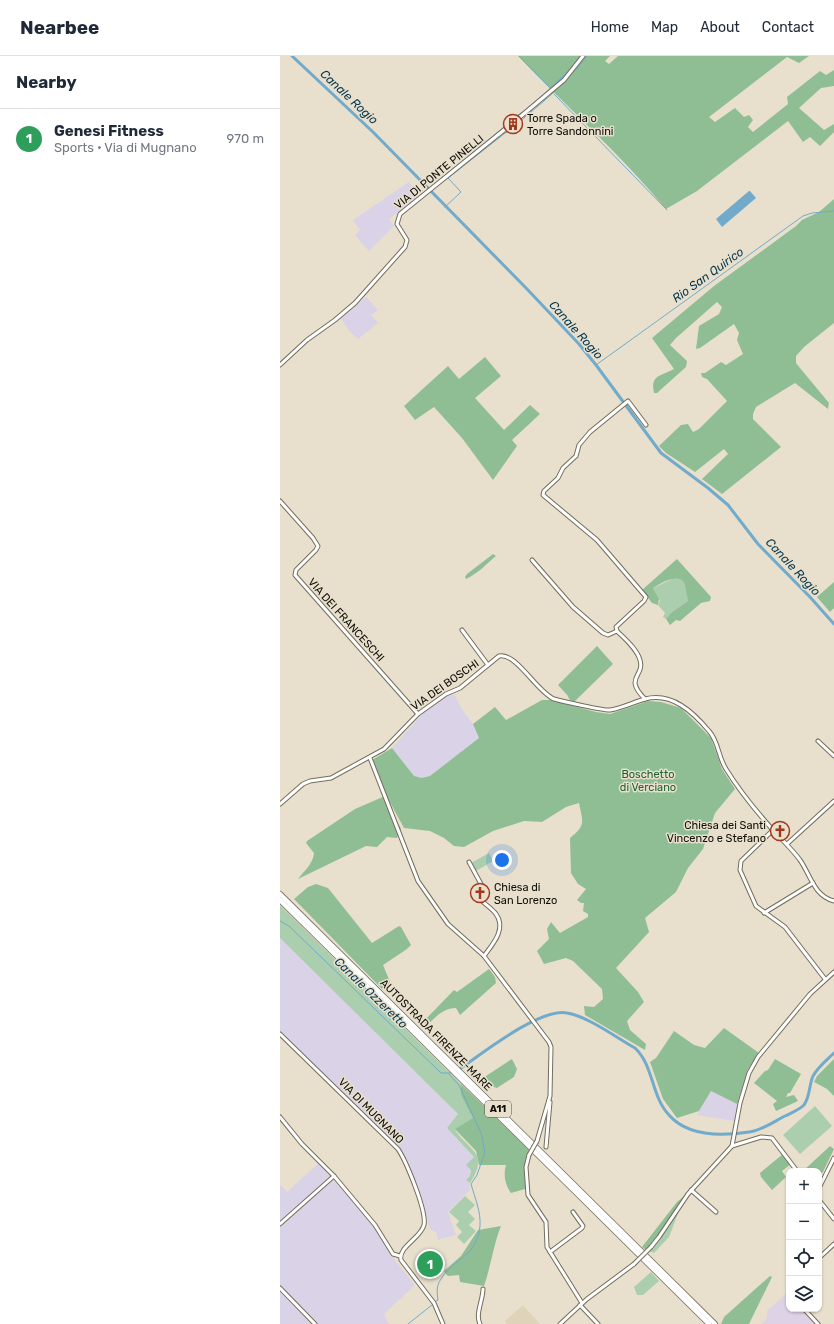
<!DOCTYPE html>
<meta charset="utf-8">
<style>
:root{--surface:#fff;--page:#f6f6f7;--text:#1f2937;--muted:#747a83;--line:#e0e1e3;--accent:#1a73e8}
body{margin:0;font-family:Rubik,sans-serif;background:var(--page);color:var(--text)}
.controls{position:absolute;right:12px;bottom:12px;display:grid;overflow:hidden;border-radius:8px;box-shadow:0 1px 3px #0004}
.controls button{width:36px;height:36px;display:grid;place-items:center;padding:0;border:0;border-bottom:1px solid var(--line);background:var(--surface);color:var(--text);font:20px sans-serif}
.you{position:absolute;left:222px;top:804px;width:14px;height:14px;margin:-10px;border:3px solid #fff;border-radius:50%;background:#1a73e8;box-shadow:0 0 0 6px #1a73e833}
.badge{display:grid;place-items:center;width:26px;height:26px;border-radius:50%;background:var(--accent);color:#fff;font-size:13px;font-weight:700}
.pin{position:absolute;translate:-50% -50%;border:2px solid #fff;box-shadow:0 1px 4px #0006}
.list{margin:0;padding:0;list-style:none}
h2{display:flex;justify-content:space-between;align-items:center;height:52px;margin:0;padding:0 16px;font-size:17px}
h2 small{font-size:13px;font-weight:400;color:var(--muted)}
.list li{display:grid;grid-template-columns:26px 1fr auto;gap:12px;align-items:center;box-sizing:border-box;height:60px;padding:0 16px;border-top:1px solid var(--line)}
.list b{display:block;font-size:15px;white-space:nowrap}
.list p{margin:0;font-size:13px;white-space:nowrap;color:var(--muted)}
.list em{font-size:13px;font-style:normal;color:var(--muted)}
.icon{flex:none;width:22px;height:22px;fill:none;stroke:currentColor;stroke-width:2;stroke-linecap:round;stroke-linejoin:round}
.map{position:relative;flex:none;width:554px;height:1268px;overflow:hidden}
header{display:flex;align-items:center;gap:24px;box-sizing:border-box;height:56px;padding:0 20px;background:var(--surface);border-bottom:1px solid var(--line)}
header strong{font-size:19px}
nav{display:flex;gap:22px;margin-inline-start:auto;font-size:14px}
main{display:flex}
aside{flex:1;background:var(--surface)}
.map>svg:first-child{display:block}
.commercial{fill:#ddd2e6}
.industrial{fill:#dad3e8}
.built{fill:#dfd4ba}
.green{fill:#abceaf}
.forest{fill:#8fbe95}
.water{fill:#71aacb}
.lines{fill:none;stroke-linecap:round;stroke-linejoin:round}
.stream{stroke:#71aacb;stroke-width:1}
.canal{stroke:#71aacb;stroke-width:3}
.minor-casing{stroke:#746d5c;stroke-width:5}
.highway-casing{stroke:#746d5c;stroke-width:6}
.minor{stroke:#fff;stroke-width:3}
.highway{stroke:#fff;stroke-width:4.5}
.minor-bridge-casing{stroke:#746d5c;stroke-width:5;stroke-linecap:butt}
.minor-bridge{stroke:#fff;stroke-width:3}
.labels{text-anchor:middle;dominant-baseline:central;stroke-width:3;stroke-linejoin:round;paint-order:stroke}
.shield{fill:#e8e0cd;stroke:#514c42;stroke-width:1}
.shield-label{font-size:10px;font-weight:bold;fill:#100d07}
.poi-label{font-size:11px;fill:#100d07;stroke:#e8e0cd;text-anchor:start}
.street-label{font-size:11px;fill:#100d07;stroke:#e8e0cd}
.park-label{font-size:11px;fill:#1e632f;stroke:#e8e0cd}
.water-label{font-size:12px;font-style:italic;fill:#05374e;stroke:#e8e0cd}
</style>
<header>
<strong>Nearbee</strong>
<nav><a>Home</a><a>Map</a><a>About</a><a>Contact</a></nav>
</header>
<main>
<aside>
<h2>Nearby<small></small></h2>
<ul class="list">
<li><span class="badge" style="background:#2e9e5b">1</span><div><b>Genesi Fitness</b><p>Sports · Via di Mugnano</p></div><em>970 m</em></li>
</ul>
</aside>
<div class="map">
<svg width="554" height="1268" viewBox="0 0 554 1268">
<rect width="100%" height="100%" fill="#e8e0cd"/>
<!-- commercial -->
<polygon class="commercial" points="507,1237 509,1239 509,1253 522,1253 536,1268 481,1268 487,1262 487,1255"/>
<!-- industrial -->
<g class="industrial">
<polygon points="129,126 136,134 134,136 137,141 109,163 114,170 89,195 75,179 80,174 73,164"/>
<polygon points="86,241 98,254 91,259 98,267 78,283 70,276 61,263"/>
<polygon points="174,638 183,655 193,668 200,682 150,720 142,722 134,720 112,692 145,655 167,640"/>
<polygon points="0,882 178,1058 167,1072 194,1101 190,1120 186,1123 190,1127 190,1134 168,1156 176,1179 158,1184 156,1176 150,1173 133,1118 129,1106 120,1094 0,976"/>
<polygon points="431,1035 457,1048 454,1065 417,1059"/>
<polygon points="39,1107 92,1169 110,1198 135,1229 104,1258 109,1268 0,1268 0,1128 7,1136"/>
</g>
<!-- built -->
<polygon class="built" points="243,1249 260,1268 227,1268 225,1265"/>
<!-- green -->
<g class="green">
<path d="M 394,522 C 406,522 409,535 408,545 L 392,556 L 386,563 L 383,561 L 385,557 L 378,549 L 380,545 L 373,532 Z"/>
<polygon points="209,797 213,805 196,815 191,807"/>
<path d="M 0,849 L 181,1028 L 181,1039 L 194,1062 L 175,1074 C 191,1096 209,1097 190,1127 L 186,1124 L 190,1120 L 191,1114 L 186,1109 L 194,1101 L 167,1072 L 178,1058 L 0,882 Z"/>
<polygon points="535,1050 552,1070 520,1098 503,1079"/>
<polygon points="185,1140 195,1149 188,1156 195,1163 189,1169 196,1175 184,1188 177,1181 182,1176 176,1169 179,1165 169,1156"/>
<polygon points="397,1154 399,1155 389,1181 374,1197 369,1195 384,1177"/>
<polygon points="371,1216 379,1225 363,1239 357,1239 354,1231"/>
</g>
<!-- forest -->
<g class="forest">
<path d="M 238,0 L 330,0 L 325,5 L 329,8 L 338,0 L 529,0 L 519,7 L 507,1 L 429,61 L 435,66 L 455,52 L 464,61 L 469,59 L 473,64 L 468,71 L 473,76 L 508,48 L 507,41 L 540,15 L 546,19 L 554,14 L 554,30 L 541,32 L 519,52 L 544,74 L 554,68 L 554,76 L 540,90 L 530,81 L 523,86 L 508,65 L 417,135 L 386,153 C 340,98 287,51 238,0 Z"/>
<path d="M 554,143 L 554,267 L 524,291 L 516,300 L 516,307 L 520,312 L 549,347 L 548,353 L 515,327 L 476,351 L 473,358 L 473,363 L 501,391 L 442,438 L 422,423 L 448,398 L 444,393 L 415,416 L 386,397 L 379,390 L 401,369 L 408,368 L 413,376 L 419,373 L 447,345 L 427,323 L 422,321 L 421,317 L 425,317 L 441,306 L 446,309 L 463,298 L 457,284 L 459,277 L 454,268 L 420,292 L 416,293 L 419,270 L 439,258 L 442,251 L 437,246 L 396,282 L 390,289 L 407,305 L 406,311 L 377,337 L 374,337 C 370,319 381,320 394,313 L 372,282 L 434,230 L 516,170 L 522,164 L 539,156 Z"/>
<polygon points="205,301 221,320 195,342 224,374 250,349 260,358 232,384 237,390 213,424 182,382 154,351 135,364 124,350 168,310 179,323"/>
<path d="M 213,498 L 216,500 C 204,510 200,516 186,523 L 185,521 L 187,518 Z"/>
<path d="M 397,503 L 431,541 L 430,545 L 421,547 L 400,565 L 396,564 L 390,569 L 386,563 L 392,556 L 408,545 C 408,540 406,538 406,533 C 403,514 384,525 373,532 L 379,543 L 378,549 L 372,547 L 362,534 Z"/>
<polygon points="554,526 554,552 550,556 537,541"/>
<polygon points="317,590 333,608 294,646 289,643 288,640 278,629"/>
<path d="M 262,644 L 271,644 L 316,656 L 330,658 L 368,645 L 381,646 L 401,652 L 431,682 L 442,713 L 455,733 L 435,757 L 423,793 L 408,812 L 396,836 L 365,862 L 369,876 L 336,912 L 358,936 L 364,946 L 347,965 L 350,974 L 366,988 L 365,994 L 305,959 L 304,950 L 314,951 L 323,943 L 322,933 L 293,905 L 286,902 L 264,908 L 257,895 L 269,883 L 267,873 L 271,866 L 280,877 L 308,861 L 308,858 L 303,855 L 304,847 L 301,847 L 297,844 L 306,833 L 298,828 L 291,817 L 290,782 C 306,769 303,767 299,747 L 286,751 L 262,766 L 244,765 L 213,775 L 184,791 L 174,790 L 164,782 L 150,775 L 124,772 L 106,739 L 92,704 L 112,692 L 134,720 L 142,722 L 150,720 L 199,682 L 193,668 L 215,651 L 226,664 Z"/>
<path d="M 105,740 L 121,773 L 117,782 L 107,781 L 97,791 L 86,790 L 18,823 C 24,815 33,808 34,797 L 26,787 L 27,785 L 75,753 Z"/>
<polygon points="36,828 48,832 92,887 119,870 121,871 131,889 127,893 103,909 110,926 108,930 102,933 14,843 28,831"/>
<path d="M 209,913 L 215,921 L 216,927 L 180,959 L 176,952 C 163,952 156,961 147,969 L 143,966 L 174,934 L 177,936 Z"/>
<polygon points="444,972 479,997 468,1013 457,1048 431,1035 419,1055 397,1062 383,1043 370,1006 376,1002 394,975 414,989 425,992"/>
<polygon points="232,1003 237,1013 234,1021 217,1032 211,1030 205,1025 206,1020"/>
<polygon points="495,1003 521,1018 510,1037 508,1037 506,1041 514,1039 518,1045 496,1055 493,1048 497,1045 474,1027 485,1015 488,1014"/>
<polygon points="554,1003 554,1040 547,1033 534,1026 537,1020"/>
<path d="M 181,1028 L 249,1094 L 245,1105 L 245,1133 L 231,1137 C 225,1129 223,1118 226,1109 L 199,1109 L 196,1095 L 175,1073 L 193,1062 L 181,1039 Z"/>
<polygon points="550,1090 554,1093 543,1116 539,1119 539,1115 523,1115"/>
<polygon points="503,1098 511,1108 502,1115 506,1121 492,1134 481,1121 480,1117"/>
<path d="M 404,1140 C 392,1158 382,1179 366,1194 L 362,1191 L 397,1146 Z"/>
<path d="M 221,1170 C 213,1190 211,1210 204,1230 L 180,1226 L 179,1219 L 168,1220 L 165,1217 L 164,1215 L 181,1200 L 198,1174 Z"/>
<polygon points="490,1220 492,1221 469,1268 441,1268 444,1261"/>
</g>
<!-- water -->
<polygon class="water" points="469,135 470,135 476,142 442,171 436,163"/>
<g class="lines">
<!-- stream -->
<g class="stream">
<polyline points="239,0 270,32"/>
<polyline points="274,38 387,154"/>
<path d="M 159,124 L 224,71 C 229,63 238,60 245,54 C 265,37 285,21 300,0"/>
<path d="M 165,151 L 181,136 L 168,122 L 229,74 C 238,72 239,67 245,61 C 268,42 289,24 307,0"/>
<polyline points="316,309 523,160 532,157 554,155"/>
<polyline points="0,865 9,870 161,1017 171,1017"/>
<path d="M 156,1245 L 158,1244 C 157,1236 156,1230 161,1223 C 174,1202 197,1201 200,1170 C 201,1156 195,1142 191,1128 L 197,1119 L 205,1096 L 201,1077 L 179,1029 L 169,1018"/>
<polyline points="128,1268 152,1249"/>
</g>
<!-- canal -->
<g class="canal">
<polyline points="12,0 93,76 247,233 299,288 316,309 381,397 428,432 448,449 478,488 530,541 554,568"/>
<path d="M 181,1012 C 204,996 260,952 287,957 C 307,960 337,982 355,992 C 374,1010 371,1040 389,1059 C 408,1081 443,1080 469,1076 C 481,1075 495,1065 505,1060 C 511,1057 519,1054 524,1049 C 530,1041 529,1029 533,1020 C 538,1011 547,1004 554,997"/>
</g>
<!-- minor casing -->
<g class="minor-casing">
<g id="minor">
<polyline points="226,74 235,69 240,61 284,24 303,0"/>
<polyline points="0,309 27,284 55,264 75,247 125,191 127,184 117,168 120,158 224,74 232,65 240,61"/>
<polyline points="0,445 33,482 38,490 36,494 16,514 15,519 138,658"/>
<polyline points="252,504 293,551 323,577 328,579 337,575"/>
<polyline points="182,574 208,609"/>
<path d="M 365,643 C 343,621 365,621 360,604 C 357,593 345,583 337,575 L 336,571 L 364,545 L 366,541 L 317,484 L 263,439 L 264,435 L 278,422 L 283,412 L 296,400 L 299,389 L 310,376 L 348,345 L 366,369"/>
<polyline points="538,685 554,700"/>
<polyline points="90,702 138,825 168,868 204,900 269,986 271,991 270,1040 257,1085"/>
<path d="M 0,748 L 23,728 L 30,725 L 51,722 L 104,693 L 138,658 L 166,638 L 180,632 L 219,600 C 236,596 257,636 274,643 C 281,645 325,655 330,654 C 342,652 354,646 365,643 C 392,636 413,656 429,675 C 439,686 438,701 446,713 C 459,734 476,755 492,773 C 502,784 512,793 520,804 C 531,820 534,840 554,845"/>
<polyline points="493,774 461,805 460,814 476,850 505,871 545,923"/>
<polyline points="507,788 554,745"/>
<path d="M 189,806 L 201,828 L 194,836 C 200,846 210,850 216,858 C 227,873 212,889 204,900"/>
<polyline points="484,857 533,827"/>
<path d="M 0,978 L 118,1093 C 126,1105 147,1155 144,1169 C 141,1182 118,1191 121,1204 L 154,1247 L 163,1268"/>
<polyline points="0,1061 22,1088 54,1120 95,1169 113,1198 120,1200"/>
<polyline points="452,1090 481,1081 492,1082 517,1115"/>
<polyline points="266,1091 270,1046"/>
<polyline points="249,1099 246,1111 248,1139 266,1166 267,1191 302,1247"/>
<polyline points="539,1132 554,1102"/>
<polyline points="411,1134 436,1156"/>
<polyline points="539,1144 554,1163"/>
<polyline points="0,1168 54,1120"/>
<polyline points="371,1191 379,1181 408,1138 452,1090 460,1047 469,1017 478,1001 530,938 554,916"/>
<polyline points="270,1196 302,1172 303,1170 293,1156"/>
<polyline points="539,1202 554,1188"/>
<polyline points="509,1230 509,1237"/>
<polyline points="0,1232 35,1268"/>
<polyline points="300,1249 318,1268"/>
<polyline points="524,1253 538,1268"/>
<path d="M 200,1268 C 195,1258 203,1244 203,1233"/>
<polyline points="280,1268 307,1243 354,1208"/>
</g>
</g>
<!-- highway casing -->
<g class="highway-casing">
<g id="highway">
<polyline points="0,838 435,1268"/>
<polyline points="0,844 429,1268"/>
</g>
</g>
<!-- minor -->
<use href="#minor" class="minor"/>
<!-- highway -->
<use href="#highway" class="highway"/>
<!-- minor-bridge casing -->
<g class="minor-bridge-casing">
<g id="minor-bridge">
<polyline points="249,1099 257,1085"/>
<polyline points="354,1208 371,1191"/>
</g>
</g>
<!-- minor-bridge -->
<use href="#minor-bridge" class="minor-bridge"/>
</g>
<!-- icons -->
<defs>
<g id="building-ring" transform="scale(1)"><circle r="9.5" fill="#e8e0cd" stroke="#a2391e" stroke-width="1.5"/><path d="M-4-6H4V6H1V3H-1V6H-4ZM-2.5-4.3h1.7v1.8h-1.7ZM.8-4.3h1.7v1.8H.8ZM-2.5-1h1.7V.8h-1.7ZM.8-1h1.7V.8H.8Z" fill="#a2391e"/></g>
<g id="church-ring" transform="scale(1)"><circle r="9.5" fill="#e8e0cd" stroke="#a2391e" stroke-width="1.5"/><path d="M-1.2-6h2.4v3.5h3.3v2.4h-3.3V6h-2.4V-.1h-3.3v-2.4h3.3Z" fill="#a2391e"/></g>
</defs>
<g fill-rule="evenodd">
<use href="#building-ring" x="233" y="68"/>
<use href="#church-ring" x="500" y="775"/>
<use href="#church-ring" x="200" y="837"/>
</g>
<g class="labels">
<!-- shield labels -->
<rect class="shield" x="205" y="1045" width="26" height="16" rx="3"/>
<g class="shield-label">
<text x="218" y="1053">A11</text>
</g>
<!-- poi labels -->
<g class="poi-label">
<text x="247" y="62">Torre Spada o<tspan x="247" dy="13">Torre Sandonnini</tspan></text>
<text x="486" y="769" text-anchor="end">Chiesa dei Santi<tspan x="486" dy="13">Vincenzo e Stefano</tspan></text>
<text x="214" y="831">Chiesa di<tspan x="214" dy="13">San Lorenzo</tspan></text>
</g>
<!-- street labels -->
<g class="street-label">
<text transform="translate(159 116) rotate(-39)">VIA DI PONTE PINELLI</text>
<text transform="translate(66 564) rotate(48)">VIA DEI FRANCESCHI</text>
<text transform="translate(165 629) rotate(-35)">VIA DEI BOSCHI</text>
<text transform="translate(156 979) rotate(45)">AUTOSTRADA FIRENZE-MARE</text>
<text transform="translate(91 1055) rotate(45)">VIA DI MUGNANO</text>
</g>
<!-- park labels -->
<g class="park-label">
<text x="368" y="718">Boschetto<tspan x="368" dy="13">di Verciano</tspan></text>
</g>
<!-- water labels -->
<g class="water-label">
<text transform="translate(69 41) rotate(43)">Canale Rogio</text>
<text transform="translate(428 219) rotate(-36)">Rio San Quirico</text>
<text transform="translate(296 274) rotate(48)">Canale Rogio</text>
<text transform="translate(513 511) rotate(47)">Canale Rogio</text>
<text transform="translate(91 937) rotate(44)">Canale Ozzeretto</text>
</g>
</g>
</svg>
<div class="controls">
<button>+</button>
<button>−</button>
<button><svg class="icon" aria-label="locate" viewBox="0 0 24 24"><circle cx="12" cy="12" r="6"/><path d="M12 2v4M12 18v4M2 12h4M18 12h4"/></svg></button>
<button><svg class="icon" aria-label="layers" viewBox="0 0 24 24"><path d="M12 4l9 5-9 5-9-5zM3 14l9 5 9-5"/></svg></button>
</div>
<div class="you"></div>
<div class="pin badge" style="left:150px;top:1208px;background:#2e9e5b">1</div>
</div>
</main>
